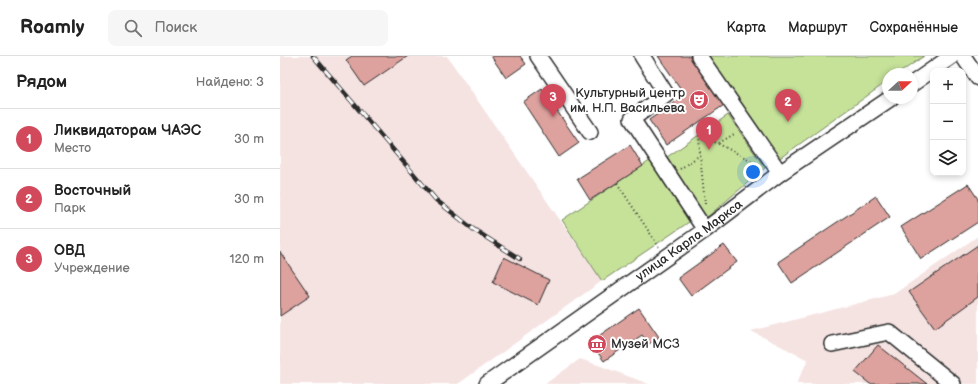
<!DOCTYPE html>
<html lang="ru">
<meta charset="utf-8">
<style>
:root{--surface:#fff;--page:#f6f6f6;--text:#222;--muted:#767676;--line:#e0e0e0;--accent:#d1495b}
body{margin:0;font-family:"Balsamiq Sans",sans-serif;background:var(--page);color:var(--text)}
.controls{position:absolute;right:12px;top:12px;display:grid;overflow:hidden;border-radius:8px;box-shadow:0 2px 6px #0003}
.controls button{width:36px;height:36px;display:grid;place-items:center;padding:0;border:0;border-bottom:1px solid var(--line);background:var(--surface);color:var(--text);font:20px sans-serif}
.compass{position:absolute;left:602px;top:12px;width:36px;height:36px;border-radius:50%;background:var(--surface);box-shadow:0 2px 6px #0003;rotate:69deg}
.you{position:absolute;left:473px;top:116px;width:14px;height:14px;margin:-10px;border:3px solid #fff;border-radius:50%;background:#1a73e8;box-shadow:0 0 0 6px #1a73e833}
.badge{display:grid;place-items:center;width:26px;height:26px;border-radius:50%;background:var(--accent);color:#fff;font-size:13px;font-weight:700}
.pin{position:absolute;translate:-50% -33px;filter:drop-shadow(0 1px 2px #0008)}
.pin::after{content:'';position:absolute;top:21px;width:14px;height:12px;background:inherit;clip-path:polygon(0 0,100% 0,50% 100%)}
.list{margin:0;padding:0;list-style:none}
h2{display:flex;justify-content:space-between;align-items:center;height:52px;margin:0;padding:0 16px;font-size:17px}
h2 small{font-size:13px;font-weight:400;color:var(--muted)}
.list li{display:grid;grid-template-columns:26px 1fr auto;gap:12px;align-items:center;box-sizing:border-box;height:60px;padding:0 16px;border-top:1px solid var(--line)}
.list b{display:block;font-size:15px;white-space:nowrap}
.list p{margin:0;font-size:13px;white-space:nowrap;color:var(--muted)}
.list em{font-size:13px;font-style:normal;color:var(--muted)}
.icon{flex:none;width:22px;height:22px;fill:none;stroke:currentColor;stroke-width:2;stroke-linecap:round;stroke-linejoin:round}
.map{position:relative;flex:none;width:698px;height:328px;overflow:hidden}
header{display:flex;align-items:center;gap:24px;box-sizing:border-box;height:56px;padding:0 20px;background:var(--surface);border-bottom:1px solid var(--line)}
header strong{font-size:19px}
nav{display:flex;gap:22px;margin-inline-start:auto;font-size:14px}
.search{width:280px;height:36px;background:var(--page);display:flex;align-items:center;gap:10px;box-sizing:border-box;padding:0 14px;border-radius:8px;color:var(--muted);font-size:15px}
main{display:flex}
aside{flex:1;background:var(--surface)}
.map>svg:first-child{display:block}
.built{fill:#f5e3e2}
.green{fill:#c6e299;stroke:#788662}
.building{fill:#dda29e;stroke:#2b2b2b}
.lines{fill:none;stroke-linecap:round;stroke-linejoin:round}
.minor-casing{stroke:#2b2b2b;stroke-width:18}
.path{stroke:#2b2b2b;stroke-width:2;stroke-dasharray:1 3;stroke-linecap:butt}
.minor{stroke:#fff;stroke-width:15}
.rail-casing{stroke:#2b2b2b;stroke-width:4.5}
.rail{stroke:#fff;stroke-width:3;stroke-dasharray:9;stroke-linecap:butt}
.labels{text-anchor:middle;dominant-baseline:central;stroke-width:4;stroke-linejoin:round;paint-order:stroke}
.poi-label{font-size:13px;fill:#2b2b2b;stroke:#fff;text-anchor:end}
.street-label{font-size:13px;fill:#2b2b2b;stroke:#fff}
</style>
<header>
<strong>Roamly</strong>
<div class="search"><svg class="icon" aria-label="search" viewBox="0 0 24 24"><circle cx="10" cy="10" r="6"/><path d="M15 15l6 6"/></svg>Поиск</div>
<nav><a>Карта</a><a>Маршрут</a><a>Сохранённые</a></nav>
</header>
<main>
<aside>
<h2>Рядом<small>Найдено: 3</small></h2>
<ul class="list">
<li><span class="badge">1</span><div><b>Ликвидаторам ЧАЭС</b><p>Место</p></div><em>30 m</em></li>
<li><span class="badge">2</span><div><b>Восточный</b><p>Парк</p></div><em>30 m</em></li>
<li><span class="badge">3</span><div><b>ОВД</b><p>Учреждение</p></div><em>120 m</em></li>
</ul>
</aside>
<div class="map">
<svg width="698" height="328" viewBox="0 0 698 328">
<rect width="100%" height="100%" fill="#fff"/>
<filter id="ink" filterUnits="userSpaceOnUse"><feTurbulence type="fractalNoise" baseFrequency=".025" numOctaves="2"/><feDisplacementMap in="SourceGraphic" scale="8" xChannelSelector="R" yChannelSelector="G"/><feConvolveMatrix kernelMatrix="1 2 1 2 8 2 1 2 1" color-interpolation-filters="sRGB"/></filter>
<g filter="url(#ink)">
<!-- built -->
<g class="built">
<polygon points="0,0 167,0 322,225 178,328 0,328"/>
<polygon points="698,180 698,328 516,328 528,304 471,275 614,238"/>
<polygon points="300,303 318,309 369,328 265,328"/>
</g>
<!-- green -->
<g class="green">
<polygon points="421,0 644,0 618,18 608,18 608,25 493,107"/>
<polygon points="448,59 485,112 426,162 387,101"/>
<polygon points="371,104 412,164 322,225 282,164"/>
</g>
<!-- building -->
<g class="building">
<polygon points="72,0 128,0 84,30 66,4"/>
<polygon points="211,0 240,0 246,8 226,22"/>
<polygon points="378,0 410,0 444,49 386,89 369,64 405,39"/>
<polygon points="262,33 299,87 279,101 243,46"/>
<polygon points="350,89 363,110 310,144 297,123"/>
<polygon points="688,128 698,143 698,166 641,203 621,171"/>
<polygon points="596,140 610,161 512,227 498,206"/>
<polygon points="444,189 457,206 411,240 398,222"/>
<polygon points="698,189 698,241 655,272 629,236"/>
<polygon points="0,196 30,240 0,260"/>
<polygon points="224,201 269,224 258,249 213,226"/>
<polygon points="359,252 379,281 369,288 362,279 324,305 310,286"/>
<polygon points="598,289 647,328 590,328 575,316"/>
</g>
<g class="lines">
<!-- minor casing -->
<g class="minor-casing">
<g id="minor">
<polyline points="258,0 310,76"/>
<polyline points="362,0 386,38 352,63 425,174"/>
<polyline points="419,0 500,117"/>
<polyline points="683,0 698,22"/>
<polyline points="632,28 672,0"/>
<polyline points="552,288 609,276 673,328"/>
<path id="s1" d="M 207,328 L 425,174 L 500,117 L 611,42"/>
</g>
</g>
<!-- path -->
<g class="path">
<polyline points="439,87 456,77"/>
<polyline points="400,113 420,99"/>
<polyline points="337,127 379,191"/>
<polyline points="425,148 420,99 419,78 476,107"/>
</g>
<!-- minor -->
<use href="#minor" class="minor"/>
<!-- rail casing -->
<g class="rail-casing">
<polyline id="rail" points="33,0 156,144 193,173 240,203"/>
</g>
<!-- rail -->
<use href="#rail" class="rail"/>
</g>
</g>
<!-- icons -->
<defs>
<g id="theatre-disc" transform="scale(1)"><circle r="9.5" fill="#d1495b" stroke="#fff"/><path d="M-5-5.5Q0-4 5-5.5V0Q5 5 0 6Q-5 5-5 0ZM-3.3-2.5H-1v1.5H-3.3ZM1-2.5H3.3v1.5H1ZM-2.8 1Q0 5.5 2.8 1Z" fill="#fff"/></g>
<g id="museum-disc" transform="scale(1)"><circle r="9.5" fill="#d1495b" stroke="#fff"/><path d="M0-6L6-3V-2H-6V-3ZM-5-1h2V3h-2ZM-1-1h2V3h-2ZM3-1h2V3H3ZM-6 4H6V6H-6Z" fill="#fff"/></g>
</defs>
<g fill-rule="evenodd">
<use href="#theatre-disc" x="419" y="44"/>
<use href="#museum-disc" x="317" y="288"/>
</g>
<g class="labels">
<!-- poi labels -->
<g class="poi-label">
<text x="405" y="37">Культурный центр<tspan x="405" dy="15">им. Н.П. Васильева</tspan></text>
<text x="331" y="288" text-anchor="start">Музей МСЗ</text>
</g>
<!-- street labels -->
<g class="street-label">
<text stroke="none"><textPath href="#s1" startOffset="248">улица Карла Маркса</textPath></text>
</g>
</g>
</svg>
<div class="controls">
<button>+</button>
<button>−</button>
<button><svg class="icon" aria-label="layers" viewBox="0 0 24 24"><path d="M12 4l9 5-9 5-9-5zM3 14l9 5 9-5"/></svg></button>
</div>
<svg class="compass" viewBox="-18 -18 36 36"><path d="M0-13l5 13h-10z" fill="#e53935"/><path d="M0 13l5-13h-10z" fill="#767676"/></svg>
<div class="you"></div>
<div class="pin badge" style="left:429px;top:94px">1</div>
<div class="pin badge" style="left:508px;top:66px">2</div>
<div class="pin badge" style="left:273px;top:61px">3</div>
</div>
</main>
